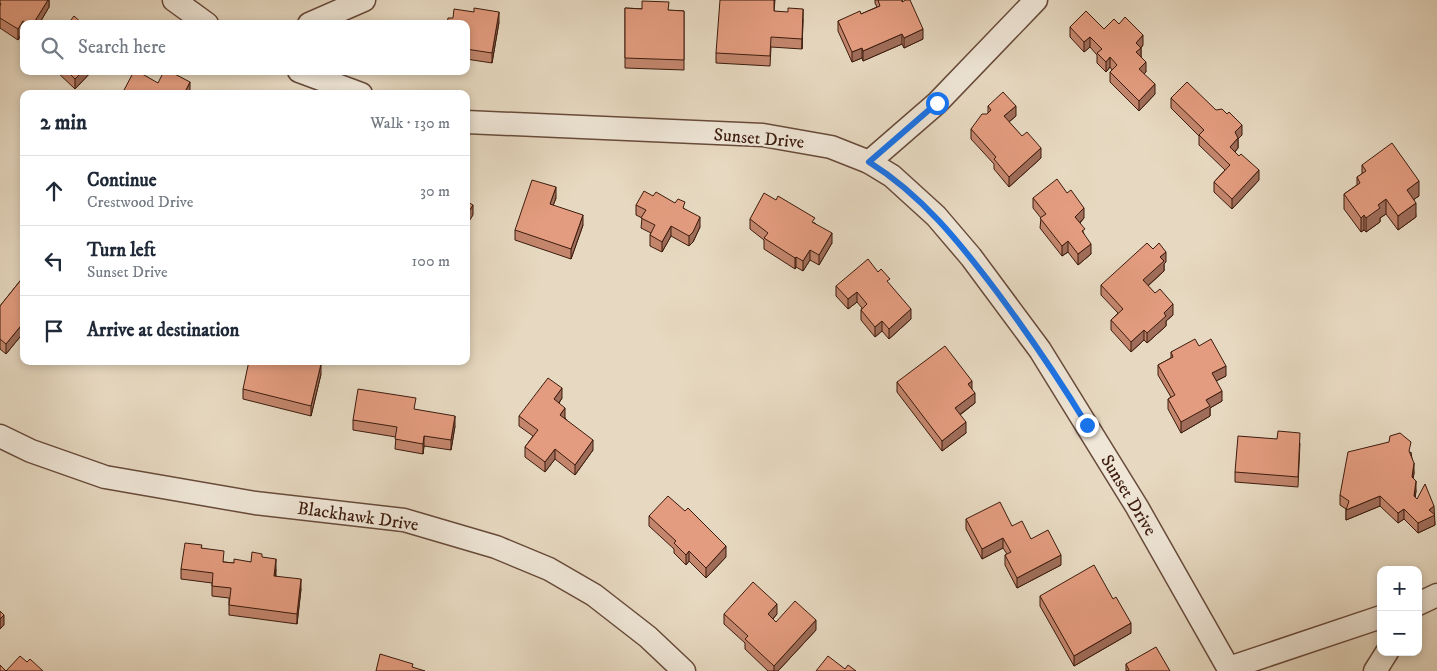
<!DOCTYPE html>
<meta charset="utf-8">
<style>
body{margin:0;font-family:"IM FELL DW Pica",serif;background:#f2f2f3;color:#1f2937}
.controls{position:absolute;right:15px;bottom:15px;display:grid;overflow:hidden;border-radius:10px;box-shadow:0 2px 8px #0003}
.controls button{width:45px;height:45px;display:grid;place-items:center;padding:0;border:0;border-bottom:1px solid #e0e1e3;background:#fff;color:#1f2937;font:25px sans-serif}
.stop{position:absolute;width:15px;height:15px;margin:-11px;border:4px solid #1a73e8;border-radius:50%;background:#fff}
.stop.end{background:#1a73e8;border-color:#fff;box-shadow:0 1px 5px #0008}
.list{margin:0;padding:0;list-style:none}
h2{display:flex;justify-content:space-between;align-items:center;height:65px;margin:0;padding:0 20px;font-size:21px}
h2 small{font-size:16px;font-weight:400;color:#747a83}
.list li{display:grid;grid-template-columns:32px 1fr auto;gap:15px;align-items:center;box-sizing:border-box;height:70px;padding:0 20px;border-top:1px solid #e0e1e3}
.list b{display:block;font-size:19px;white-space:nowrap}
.list p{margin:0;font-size:16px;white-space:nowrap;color:#747a83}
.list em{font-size:16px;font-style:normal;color:#747a83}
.icon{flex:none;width:28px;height:28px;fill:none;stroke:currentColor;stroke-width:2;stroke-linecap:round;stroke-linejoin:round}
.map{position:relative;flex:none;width:1437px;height:671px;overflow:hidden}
.search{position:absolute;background:#fff;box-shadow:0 2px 8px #0003;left:20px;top:20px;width:450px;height:55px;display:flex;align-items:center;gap:12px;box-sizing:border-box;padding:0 18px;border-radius:10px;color:#747a83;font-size:19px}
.panel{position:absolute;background:#fff;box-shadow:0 2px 8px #0003;left:20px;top:90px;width:450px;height:275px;border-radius:10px}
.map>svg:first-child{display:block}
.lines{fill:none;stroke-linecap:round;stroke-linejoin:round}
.minor-casing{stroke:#674a3a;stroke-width:25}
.minor{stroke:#efe6d7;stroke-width:22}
.wall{fill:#c3866d;stroke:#3c1b0d}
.shaded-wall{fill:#9f6d59;stroke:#3c1b0d}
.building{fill:#e39c7f;stroke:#3c1b0d}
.route{stroke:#1a73e8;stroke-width:6}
.labels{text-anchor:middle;stroke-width:4.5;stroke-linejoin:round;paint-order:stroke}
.street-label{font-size:18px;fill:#3c1b0d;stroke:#efe6d7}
</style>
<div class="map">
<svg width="1437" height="671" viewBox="0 0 1437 671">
<rect width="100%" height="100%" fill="#e7d9c1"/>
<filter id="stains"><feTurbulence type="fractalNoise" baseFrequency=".004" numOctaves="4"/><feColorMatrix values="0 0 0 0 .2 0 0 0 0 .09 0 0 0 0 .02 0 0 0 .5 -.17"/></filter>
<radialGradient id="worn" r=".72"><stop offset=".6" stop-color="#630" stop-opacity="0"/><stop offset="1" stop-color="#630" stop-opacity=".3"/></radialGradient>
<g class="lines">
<g class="minor-casing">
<g id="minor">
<polyline points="174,0 207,24"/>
<polyline points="309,24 364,0"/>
<polyline points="299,71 361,94"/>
<polyline points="466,122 763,135 831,147 869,162 892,176 936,216 971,257 1040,350 1137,507 1230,671"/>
<polyline points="869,162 937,103 1036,0"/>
<polyline points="0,436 31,451 105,477 255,503 404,520 496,547 549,569 594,595 648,637 684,671"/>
<polyline points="1418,604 1437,595"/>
<polyline points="1229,668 1381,617"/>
<polyline points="1375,671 1387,652"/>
</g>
</g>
<use href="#minor" class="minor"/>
</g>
<g class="wall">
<polygon points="0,0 49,0 49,7 39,24 24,24 24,32 23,31 18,40 0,28"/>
<polygon points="775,0 774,11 803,19 802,49 771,47 770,66 716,63 716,53"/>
<polygon points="875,0 902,0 923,39 904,48 902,44 863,61 862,58 852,62 838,31 838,21 861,14 877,7 875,3"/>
<polygon points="625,8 684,11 684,70 625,68"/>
<polygon points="499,22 492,63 466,59 466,24"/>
<polygon points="1119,24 1143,45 1141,48 1141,56 1146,72 1144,74 1155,94 1139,111 1110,82 1110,72 1112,70 1110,67 1106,72 1097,63 1097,55 1090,47 1084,52 1070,37 1070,27 1104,29"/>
<polygon points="56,71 92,71 75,89"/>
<polygon points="1171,98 1242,135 1238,138 1238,148 1235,152 1259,180 1232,209 1214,192 1214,182 1225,170 1199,145 1199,136 1171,108"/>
<polygon points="988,106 1016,116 1009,122 1041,158 1009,187 994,169 994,164 971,139 971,129 988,114"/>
<polygon points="1362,165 1419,196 1414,199 1416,217 1398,230 1386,214 1380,218 1380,222 1366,232 1364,230 1361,232 1344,209 1344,194 1357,185 1357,177 1362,174"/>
<polygon points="1067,193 1084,218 1080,223 1091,254 1078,265 1068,252 1062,256 1040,228 1041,218 1033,208 1033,198"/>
<polygon points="653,196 685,209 700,227 693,242 689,246 671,236 662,252 650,246 650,235 651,233 641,228 642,218 636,215 636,205"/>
<polygon points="556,198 553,205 583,225 571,259 515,240 515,230"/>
<polygon points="750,219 815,223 832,243 819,265 810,260 803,271 796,267 795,269 764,249 764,240 750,229"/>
<polygon points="1166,262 1164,264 1164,271 1148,286 1173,315 1166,321 1166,326 1147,343 1144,340 1131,352 1111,330 1111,320 1118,313 1101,295 1101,285"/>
<polygon points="24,276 24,332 6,354 0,349 0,306"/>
<polygon points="890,285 911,319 889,339 882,331 875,337 861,320 861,310 862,308 857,302 848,309 836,296 836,286"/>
<polygon points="1199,346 1226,376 1216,381 1222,401 1210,408 1210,416 1181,433 1168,409 1168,399 1171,397 1158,375 1158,365 1171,358 1171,352"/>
<polygon points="321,374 311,416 243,399 243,389"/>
<polygon points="897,382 972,390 975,403 960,415 966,433 942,451 897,392"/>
<polygon points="562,398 559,403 565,418 593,450 575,475 555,459 545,472 525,457 525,447 533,436 519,426 519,416"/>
<polygon points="416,410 455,426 451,450 424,446 423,454 395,449 396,437 353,430 353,420"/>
<polygon points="1277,439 1300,443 1298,487 1235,482 1235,472"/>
<polygon points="1411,452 1414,473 1413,478 1416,491 1415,497 1434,514 1435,525 1418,533 1404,519 1398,523 1380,506 1346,520 1346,509 1340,505 1340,495"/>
<polygon points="649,516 726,557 706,578 689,561 686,565 674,553 674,549 649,526"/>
<polygon points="966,519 1012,526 1031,539 1061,565 1017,588 1005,565 1005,555 1007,554 1003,548 982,559 966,529"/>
<polygon points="202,548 224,562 234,563 251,562 262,558 276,569 276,576 301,589 297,624 229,615 229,598 212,596 212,583 181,579 181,569"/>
<polygon points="1040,596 1131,633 1074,666 1040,606"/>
<polygon points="724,614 777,614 773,619 776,622 816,630 778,671 768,671 745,649 745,643 724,624"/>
<polygon points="1126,664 1170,671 1126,671"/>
</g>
<g class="shaded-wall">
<polygon points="48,0 49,0 49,7 39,24 33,24"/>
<polygon points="803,9 803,19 802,49 802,39"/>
<polygon points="499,12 499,22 492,63 492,53"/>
<polygon points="23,21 23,31 18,40 18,29"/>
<polygon points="923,29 923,39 904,48 904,38"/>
<polygon points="902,34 902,44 863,61 863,51"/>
<polygon points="1143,35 1143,45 1139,50 1141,48 1141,58 1136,62 1136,43"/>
<polygon points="1090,37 1090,47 1084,52 1084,42"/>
<polygon points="862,48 862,58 852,62 852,52"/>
<polygon points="1110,57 1110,67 1106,72 1106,62"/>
<polygon points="1146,62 1146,72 1139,79 1139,69"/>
<polygon points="83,71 92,71 75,89 75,79"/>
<polygon points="190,82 190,94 184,94"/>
<polygon points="1155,84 1155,94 1139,111 1139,101"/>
<polygon points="1016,106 1016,116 1004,126 1004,116"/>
<polygon points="1242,125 1242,135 1235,142 1235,132"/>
<polygon points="1238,138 1238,148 1230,157 1230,147"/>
<polygon points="1041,148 1041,158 1009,187 1009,177"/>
<polygon points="1259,170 1259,180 1232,209 1232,199"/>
<polygon points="1419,181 1419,196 1407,204 1407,190"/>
<polygon points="556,187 556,198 550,214 550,204"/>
<polygon points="1386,199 1386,214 1380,218 1380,222 1366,232 1366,218 1378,205"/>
<polygon points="1416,203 1416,217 1398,230 1398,216"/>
<polygon points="473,205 473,215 466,226 466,216"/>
<polygon points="1084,208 1084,218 1075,227 1075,217"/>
<polygon points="583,215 583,225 571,259 571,249"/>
<polygon points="1364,215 1364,230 1361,232 1361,218"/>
<polygon points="700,217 700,227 693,242 689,246 689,236"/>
<polygon points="671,226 671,236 662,252 662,242"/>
<polygon points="832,233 832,243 819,265 819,255"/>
<polygon points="1068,241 1068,252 1062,256 1062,246"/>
<polygon points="1091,244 1091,254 1078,265 1078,254"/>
<polygon points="810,250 810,260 803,271 803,261"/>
<polygon points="1166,252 1166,262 1164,264 1164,271 1143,290 1143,280 1160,257"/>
<polygon points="796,257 796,267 795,269 795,258"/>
<polygon points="857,292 857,302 848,309 848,299"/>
<polygon points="1173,304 1173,315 1166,321 1166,326 1147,343 1147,333 1164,313"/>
<polygon points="911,309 911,319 889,339 889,329"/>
<polygon points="882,321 882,331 875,337 875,327"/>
<polygon points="24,322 24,332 6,354 6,344"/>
<polygon points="1144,330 1144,340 1131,352 1131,342"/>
<polygon points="321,364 321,374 311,416 311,406"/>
<polygon points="1226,366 1226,376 1212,383 1212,373"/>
<polygon points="972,381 972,391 968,384"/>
<polygon points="562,388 562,398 554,410 554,399"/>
<polygon points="1222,391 1222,401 1210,408 1210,416 1181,433 1181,422 1206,400"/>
<polygon points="975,393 975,403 955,418 955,408"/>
<polygon points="565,408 565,418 560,425 560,415"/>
<polygon points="455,416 455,426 451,450 451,440"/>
<polygon points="966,422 966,433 942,451 942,441"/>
<polygon points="424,436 424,446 423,454 423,444"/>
<polygon points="593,440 593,450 575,475 575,465"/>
<polygon points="555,449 555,459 545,472 545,462"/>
<polygon points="1414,463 1414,473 1412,487 1412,477"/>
<polygon points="1416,481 1416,491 1414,506 1414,496"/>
<polygon points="1380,496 1380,506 1346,520 1346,510"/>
<polygon points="1434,506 1435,525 1418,533 1418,523 1429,510"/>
<polygon points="1404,509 1404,519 1398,523 1398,513"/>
<polygon points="1003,538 1003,548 982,559 982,549"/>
<polygon points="726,546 726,557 706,578 706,568"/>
<polygon points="689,551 689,561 686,565 686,555"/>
<polygon points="1061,555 1061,565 1017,588 1017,578"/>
<polygon points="276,559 276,569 274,586 274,576"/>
<polygon points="301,579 301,589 297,624 297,614"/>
<polygon points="777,604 777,614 768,624 768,614"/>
<polygon points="4,615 4,625 0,629 0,619"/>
<polygon points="816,620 816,630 778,671 774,671 774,666"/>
<polygon points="1131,623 1131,633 1074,666 1074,656"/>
</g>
<g class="building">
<polygon points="0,0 48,0 33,24 27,24 23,21 18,29 0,18 0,6 1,4 0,3"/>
<polygon points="720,0 774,0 774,11 788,12 788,8 803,9 802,39 771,37 770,56 716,53"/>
<polygon points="878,0 902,0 902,2 906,0 910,0 923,29 904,38 902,34 863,51 862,48 852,52 838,21 860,11 861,14 880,6"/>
<polygon points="642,1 669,2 668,10 684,11 684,60 625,58 625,8 642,9"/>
<polygon points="474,8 499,12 492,53 466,49 466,24 447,24 448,18 453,18 454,9 474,12"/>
<polygon points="1086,11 1104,29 1114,19 1119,24 1125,17 1143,35 1136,43 1141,48 1136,52 1146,62 1139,69 1155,84 1139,101 1110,72 1117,65 1110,57 1106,62 1097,53 1102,49 1090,37 1084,42 1070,27"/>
<polygon points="74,16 83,24 68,24"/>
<polygon points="67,71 83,71 75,79"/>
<polygon points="134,71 137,71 158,83 164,71 169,71 190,82 184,94 122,94"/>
<polygon points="1187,82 1216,110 1222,109 1227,114 1229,112 1242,125 1235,132 1238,138 1230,147 1239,156 1241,154 1259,170 1232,199 1214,182 1230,165 1199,135 1204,130 1171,98"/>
<polygon points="1003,92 1016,106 1004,116 1022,136 1027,132 1041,148 1009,177 994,159 996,157 971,129 982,114 987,114 991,110 988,106"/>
<polygon points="1392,143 1419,181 1407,190 1416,203 1398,216 1386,199 1378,205 1380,208 1366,218 1364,215 1361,218 1344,194 1360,183 1357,177 1366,171 1362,165"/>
<polygon points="1057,179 1067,193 1071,190 1084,208 1075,217 1085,229 1082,231 1091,244 1078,254 1068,241 1062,246 1040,218 1046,214 1033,198"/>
<polygon points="532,180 556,187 550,204 583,215 571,249 515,230"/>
<polygon points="644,191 653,196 656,192 675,203 678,199 685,202 683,208 700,217 693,232 689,236 671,226 662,242 650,235 655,225 641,218 646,210 636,205"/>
<polygon points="764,193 776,200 778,196 815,218 812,222 832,233 819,255 810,250 803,261 796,257 795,258 764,238 768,233 750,219"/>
<polygon points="466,201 473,205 466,216"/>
<polygon points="1147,243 1153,249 1159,243 1166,252 1160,257 1164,261 1143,280 1155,293 1160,289 1173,304 1164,313 1166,316 1147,333 1144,330 1131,342 1111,320 1123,309 1101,285"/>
<polygon points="868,259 878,272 881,269 890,279 887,281 911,309 889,329 882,321 875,327 861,310 867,304 857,292 848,299 836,286"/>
<polygon points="24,276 24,322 6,344 0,339 0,306"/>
<polygon points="1195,339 1199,346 1211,339 1226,366 1212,373 1222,391 1206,400 1210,406 1181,422 1168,399 1175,395 1158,365 1173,357 1171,352"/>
<polygon points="945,346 972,381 968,384 975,393 955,408 966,422 942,441 897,382"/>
<polygon points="249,361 310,361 321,364 311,406 243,389"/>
<polygon points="548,378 562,388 554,399 565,408 560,415 593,440 575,465 555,449 545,462 525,447 538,430 519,416"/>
<polygon points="358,389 416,398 414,409 455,416 451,440 424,436 423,444 395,439 397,427 353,420"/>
<polygon points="1278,431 1300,433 1298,477 1235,472 1238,436 1277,439"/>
<polygon points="1400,433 1411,442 1409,451 1414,463 1412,477 1416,481 1414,496 1417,499 1425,484 1434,506 1429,510 1435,515 1418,523 1404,509 1398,513 1380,496 1346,510 1349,501 1340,495 1348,452 1389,442 1390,436"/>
<polygon points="668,496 685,511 688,508 726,546 706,568 689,551 686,555 674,543 676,541 649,516"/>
<polygon points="1000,502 1012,526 1022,521 1031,539 1048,530 1061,555 1017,578 1005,555 1011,552 1003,538 982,549 966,519"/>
<polygon points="185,543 202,545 201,548 224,551 223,562 234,563 234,559 251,562 252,552 262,554 262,557 276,559 274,576 301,579 297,614 229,605 231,588 212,586 213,573 181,569"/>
<polygon points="1094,565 1113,599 1116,597 1131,623 1074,656 1040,596"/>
<polygon points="753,582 777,604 768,614 776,622 795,601 816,620 774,666 745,639 748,636 724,614"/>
<polygon points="0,611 4,615 0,619"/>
<polygon points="1156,647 1170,671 1127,671 1129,670 1126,664"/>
<polygon points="380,654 413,664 412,667 425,671 376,671"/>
<polygon points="20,656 27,662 30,659 43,671 0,671 0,665 6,671"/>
<polygon points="828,656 845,669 848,665 856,671 816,671"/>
</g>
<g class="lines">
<path class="route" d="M937,103L869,162C922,195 960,243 997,292C1029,335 1059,379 1087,425"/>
</g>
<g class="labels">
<g class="street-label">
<text transform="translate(759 138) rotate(5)" y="6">Sunset Drive</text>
<text transform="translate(1129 495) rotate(59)" y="6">Sunset Drive</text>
<text transform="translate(358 516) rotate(8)" y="6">Blackhawk Drive</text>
</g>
</g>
<rect width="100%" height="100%" filter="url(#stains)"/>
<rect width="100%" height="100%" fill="url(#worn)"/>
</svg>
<div class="controls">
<button>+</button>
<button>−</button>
</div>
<div class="stop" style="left:937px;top:103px"></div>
<div class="stop end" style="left:1087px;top:425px"></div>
<div class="search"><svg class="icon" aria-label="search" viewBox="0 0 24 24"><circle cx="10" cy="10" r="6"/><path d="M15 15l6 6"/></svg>Search here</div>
<section class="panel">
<h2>2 min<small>Walk · 130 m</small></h2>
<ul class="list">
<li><svg class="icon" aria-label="ahead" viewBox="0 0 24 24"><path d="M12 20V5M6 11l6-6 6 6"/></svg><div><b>Continue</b><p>Crestwood Drive</p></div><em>30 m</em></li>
<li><svg class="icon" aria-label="left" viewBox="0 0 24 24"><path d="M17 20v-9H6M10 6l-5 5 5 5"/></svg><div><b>Turn left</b><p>Sunset Drive</p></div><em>100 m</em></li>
<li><svg class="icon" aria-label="arrive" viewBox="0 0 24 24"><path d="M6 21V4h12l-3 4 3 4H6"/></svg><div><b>Arrive at destination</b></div></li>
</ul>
</section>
</div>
